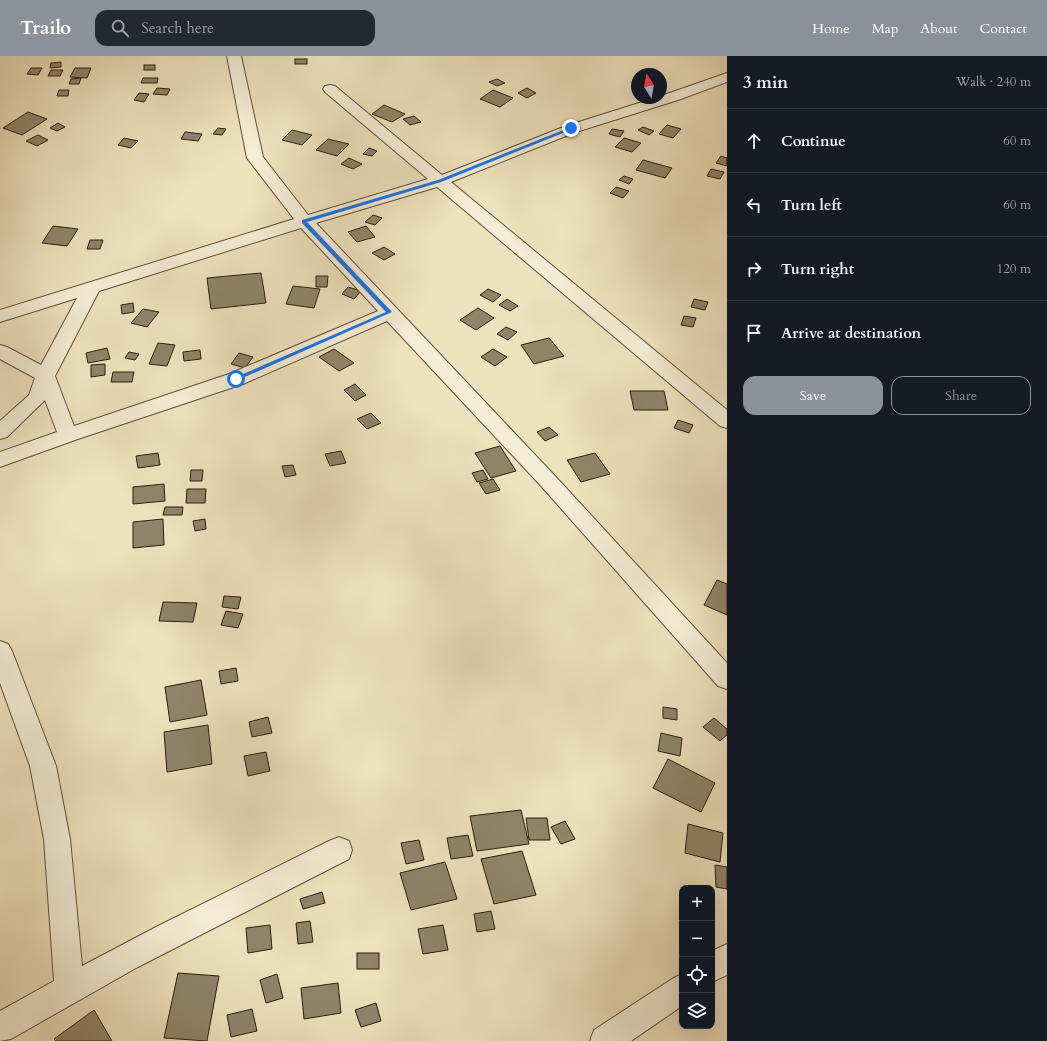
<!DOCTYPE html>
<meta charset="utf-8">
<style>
body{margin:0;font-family:Cardo,serif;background:#242831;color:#f1f3f6}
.controls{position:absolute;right:12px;bottom:12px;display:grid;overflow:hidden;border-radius:8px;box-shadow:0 4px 16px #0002}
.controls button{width:36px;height:36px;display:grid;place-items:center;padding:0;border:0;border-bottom:1px solid #363941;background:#171b24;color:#f1f3f6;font:20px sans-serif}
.compass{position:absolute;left:631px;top:12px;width:36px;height:36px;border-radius:50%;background:#171b24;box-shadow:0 4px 16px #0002;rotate:349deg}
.stop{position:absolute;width:12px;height:12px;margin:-9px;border:3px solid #1a73e8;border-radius:50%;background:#fff}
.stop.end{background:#1a73e8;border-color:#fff;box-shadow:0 1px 4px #0008}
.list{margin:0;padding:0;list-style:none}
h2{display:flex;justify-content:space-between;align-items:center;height:52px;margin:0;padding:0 16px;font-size:17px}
h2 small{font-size:13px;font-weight:400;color:#9ea1a6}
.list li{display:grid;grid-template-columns:26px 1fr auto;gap:12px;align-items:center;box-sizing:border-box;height:64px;padding:0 16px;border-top:1px solid #363941}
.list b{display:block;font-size:15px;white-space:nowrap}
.list em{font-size:13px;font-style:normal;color:#9ea1a6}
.actions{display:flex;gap:8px;padding:12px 16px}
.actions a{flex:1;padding:9px 0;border:1px solid #8c9099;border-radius:12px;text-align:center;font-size:14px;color:#8c9099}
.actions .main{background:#8c9099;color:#fff}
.icon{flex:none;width:22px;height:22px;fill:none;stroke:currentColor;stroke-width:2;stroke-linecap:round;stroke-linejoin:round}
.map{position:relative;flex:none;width:727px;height:985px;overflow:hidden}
header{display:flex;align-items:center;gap:24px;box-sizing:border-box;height:56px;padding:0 20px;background:#8c9099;color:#fff}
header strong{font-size:19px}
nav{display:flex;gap:22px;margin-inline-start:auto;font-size:14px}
.search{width:280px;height:36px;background:#242831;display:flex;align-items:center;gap:10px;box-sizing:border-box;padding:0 14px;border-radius:12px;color:#9ea1a6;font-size:15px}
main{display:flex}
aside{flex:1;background:#171b24}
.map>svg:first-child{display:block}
.building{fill:#908469;stroke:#2b1f0e}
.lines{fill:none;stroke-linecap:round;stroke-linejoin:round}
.street-casing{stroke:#5c503a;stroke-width:2}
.street{fill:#f4ecd4;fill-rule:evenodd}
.route{fill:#1a73e8}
</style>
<header>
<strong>Trailo</strong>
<div class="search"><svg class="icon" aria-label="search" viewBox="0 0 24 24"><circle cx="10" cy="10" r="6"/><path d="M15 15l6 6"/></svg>Search here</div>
<nav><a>Home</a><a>Map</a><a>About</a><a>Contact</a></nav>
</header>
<main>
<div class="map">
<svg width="727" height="985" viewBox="0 0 727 985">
<rect width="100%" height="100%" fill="#eee1bd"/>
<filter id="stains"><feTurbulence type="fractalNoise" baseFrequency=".005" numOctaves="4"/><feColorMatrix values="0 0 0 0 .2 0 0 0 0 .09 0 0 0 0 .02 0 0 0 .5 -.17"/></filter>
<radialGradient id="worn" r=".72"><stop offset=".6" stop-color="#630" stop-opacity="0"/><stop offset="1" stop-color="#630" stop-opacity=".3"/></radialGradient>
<g class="building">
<rect x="295" y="3" width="12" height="5"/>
<polygon points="61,6 61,11 50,12 51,7"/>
<rect x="144" y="9" width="11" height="5"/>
<polygon points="31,12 42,12 38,19 27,18"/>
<polygon points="75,12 91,12 87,22 70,21"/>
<polygon points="51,14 63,14 60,20 48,20"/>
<polygon points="81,22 79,28 69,28 71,23"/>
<polygon points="143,22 158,22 157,27 141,27"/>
<polygon points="497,23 505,27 497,30 489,26"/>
<polygon points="157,32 170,33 167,39 153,38"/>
<polygon points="527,32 536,37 527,42 518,37"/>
<polygon points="59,34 69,34 68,40 57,40"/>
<polygon points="493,34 513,42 500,51 480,43"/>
<polygon points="139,37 149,38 144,46 134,44"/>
<polygon points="384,49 405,58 392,66 372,58"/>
<polygon points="28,56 47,63 22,79 3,72"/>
<polygon points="414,60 421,66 410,69 403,63"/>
<polygon points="58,67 65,71 57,75 50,72"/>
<polygon points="667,69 681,73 673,82 659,78"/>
<polygon points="643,71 654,75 649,79 638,74"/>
<polygon points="218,72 226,73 222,79 213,78"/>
<polygon points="612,73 624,75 620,81 609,78"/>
<polygon points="292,74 312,79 302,89 282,84"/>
<polygon points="185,76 202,78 198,85 181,83"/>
<polygon points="38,79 48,84 37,90 26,85"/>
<polygon points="124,82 138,85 131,92 118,89"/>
<polygon points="624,82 641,87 632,96 615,91"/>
<polygon points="328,83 349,88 337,100 316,94"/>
<polygon points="369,92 377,95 372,100 363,98"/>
<polygon points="721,100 727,102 727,110 716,107"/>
<polygon points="349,102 362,108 353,113 341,108"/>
<polygon points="643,104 672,112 665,122 636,114"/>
<polygon points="711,113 724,116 720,123 707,120"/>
<polygon points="624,120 633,123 629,128 619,124"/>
<polygon points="616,131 629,135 623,142 610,137"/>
<polygon points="373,159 382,162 375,169 365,166"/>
<polygon points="53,170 78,173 67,190 42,187"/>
<polygon points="366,170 375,181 357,186 348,176"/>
<polygon points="90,184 103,184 100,193 87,193"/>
<polygon points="384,191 395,198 384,204 372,197"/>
<polygon points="261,217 266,247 211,253 207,222"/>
<polygon points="316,220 328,220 327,231 316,231"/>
<polygon points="293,230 320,233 314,252 286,248"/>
<polygon points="348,231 361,235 354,243 342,238"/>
<polygon points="488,233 501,239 493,246 480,239"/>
<polygon points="507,243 518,250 510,255 499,249"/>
<polygon points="694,243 708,246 705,254 691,251"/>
<polygon points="133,247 134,256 122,258 121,249"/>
<polygon points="478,252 494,262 476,274 460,264"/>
<polygon points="143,253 159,256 147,271 131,267"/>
<polygon points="684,260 696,262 693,271 681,269"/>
<polygon points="506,271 517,276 508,284 497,278"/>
<polygon points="549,282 564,300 534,308 521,289"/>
<polygon points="158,287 175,289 167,310 149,308"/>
<polygon points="107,292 110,303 88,307 86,297"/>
<polygon points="334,293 354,307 339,315 319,301"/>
<polygon points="493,293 507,301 495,310 481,301"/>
<polygon points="200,294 201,303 184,305 183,296"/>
<polygon points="129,296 139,298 135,304 125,302"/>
<polygon points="239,297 253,301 245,312 231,308"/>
<polygon points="105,308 105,319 91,321 91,309"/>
<polygon points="113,316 134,316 132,326 111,326"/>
<polygon points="355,328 366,339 355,345 344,334"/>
<polygon points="630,335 664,335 668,354 634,354"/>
<polygon points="371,357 381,367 367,373 357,363"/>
<polygon points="678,364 693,369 689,377 674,372"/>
<polygon points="549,371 558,379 545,385 537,376"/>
<polygon points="500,390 516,415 491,422 475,397"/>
<polygon points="341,395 346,407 330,410 325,398"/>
<polygon points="158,397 160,409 138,412 136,400"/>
<polygon points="595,397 610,418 581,426 567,404"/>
<polygon points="293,409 296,419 285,421 282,410"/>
<polygon points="191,414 203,414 202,425 190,425"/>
<polygon points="483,414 488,423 477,426 472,417"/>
<polygon points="493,423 500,434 486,438 479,427"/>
<polygon points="164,428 165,445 133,448 133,431"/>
<polygon points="187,433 206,433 205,447 186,447"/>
<polygon points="165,451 183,451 182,459 163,459"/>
<polygon points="163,463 164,489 133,492 133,466"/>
<polygon points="205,463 206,473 195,475 193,465"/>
<polygon points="717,524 727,528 727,559 704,549"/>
<polygon points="224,540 241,541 238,553 222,551"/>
<polygon points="163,546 197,547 193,566 159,565"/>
<polygon points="226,555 243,558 238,572 221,569"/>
<polygon points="236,612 238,625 221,628 219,615"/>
<polygon points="201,624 207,659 170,666 165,631"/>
<polygon points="663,651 677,653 677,664 663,662"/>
<polygon points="268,661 272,677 252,681 249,666"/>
<polygon points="714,662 727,673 727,679 720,685 703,671"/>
<polygon points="208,669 212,708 167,716 164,676"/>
<polygon points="661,677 682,682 680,700 658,695"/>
<polygon points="266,696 270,715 248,720 244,700"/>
<polygon points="668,703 715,727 701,756 653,732"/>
<polygon points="521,754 529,788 477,795 470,760"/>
<polygon points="526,762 547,762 550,784 529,784"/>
<polygon points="565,765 575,783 561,788 551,771"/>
<polygon points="688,768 723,777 720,806 685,797"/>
<polygon points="468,779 473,800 451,803 447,782"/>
<polygon points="419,784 424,804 406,808 401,787"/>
<polygon points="522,795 536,839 494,848 481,803"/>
<polygon points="445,806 457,843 411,854 400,817"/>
<polygon points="715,809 727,811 727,833 716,831"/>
<polygon points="322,836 325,847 303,853 300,843"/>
<polygon points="491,855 495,873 477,876 474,858"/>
<polygon points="310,865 313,886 298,888 296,867"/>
<polygon points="270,869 272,893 248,897 246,872"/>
<polygon points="443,869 448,894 423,898 418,873"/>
<rect x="357" y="897" width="22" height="16"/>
<polygon points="178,917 219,920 207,985 164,982"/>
<polygon points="277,918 283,942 266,947 260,924"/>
<polygon points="338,927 341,957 304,963 301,932"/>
<polygon points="376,947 381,965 361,971 355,954"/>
<polygon points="252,953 257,975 231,981 227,959"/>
<polygon points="94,954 112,985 56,985 54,983"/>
</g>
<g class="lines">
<g class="street-casing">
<g id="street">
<path d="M227,0H241L263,101L308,159L428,123L325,36L323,33L325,30L330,29L335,30L442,119L566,70L655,42H661V40L727,17V26L678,44L576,76L451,126L727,354V372L720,370L437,131L316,167L556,421L727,607V633L718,630L542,431L387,265L243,328L75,384L0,411V396L57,376L45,344L7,381L0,383V365L29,339L35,322L0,303V289L7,291L41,309L77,242L0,266V254L294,163L247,102ZM301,172L378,255L229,318L74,370L55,320L99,235Z"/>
<polygon points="0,585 8,588 12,595 56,710 70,783 82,910 158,870 329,785 339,781 349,785 352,794 349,803 136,912 11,983 0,985 0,955 54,925 44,783 30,710 0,627"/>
<polygon points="727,888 727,919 712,926 712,895"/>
<polygon points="682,918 682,950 631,985 590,985 594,974 672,923"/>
</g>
</g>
<use href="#street" class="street"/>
</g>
<polygon class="route" points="571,71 573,73 441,126 307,166 392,256 238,324 234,324 234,322 386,256 302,167 302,164 438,124"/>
<rect width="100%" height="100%" filter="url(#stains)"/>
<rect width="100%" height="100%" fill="url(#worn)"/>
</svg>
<div class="controls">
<button>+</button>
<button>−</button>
<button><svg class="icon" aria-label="locate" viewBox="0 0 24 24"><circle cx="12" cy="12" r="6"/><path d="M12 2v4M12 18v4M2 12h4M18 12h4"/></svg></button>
<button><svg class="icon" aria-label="layers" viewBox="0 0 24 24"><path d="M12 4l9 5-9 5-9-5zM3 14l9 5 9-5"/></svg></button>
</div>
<svg class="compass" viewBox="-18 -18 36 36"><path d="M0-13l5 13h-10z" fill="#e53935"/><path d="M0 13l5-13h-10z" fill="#9ea1a6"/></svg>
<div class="stop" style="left:236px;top:323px"></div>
<div class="stop end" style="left:571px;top:72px"></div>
</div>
<aside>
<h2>3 min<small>Walk · 240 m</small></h2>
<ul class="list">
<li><svg class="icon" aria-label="ahead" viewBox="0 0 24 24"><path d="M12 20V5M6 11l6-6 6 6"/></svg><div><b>Continue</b></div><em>60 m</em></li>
<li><svg class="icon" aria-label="left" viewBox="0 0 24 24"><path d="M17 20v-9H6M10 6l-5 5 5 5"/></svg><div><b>Turn left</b></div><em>60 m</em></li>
<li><svg class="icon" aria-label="right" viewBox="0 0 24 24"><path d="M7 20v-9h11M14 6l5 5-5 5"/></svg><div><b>Turn right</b></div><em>120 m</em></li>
<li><svg class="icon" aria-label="arrive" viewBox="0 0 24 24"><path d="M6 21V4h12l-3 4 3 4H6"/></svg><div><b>Arrive at destination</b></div></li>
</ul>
<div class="actions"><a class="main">Save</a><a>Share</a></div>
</aside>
</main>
